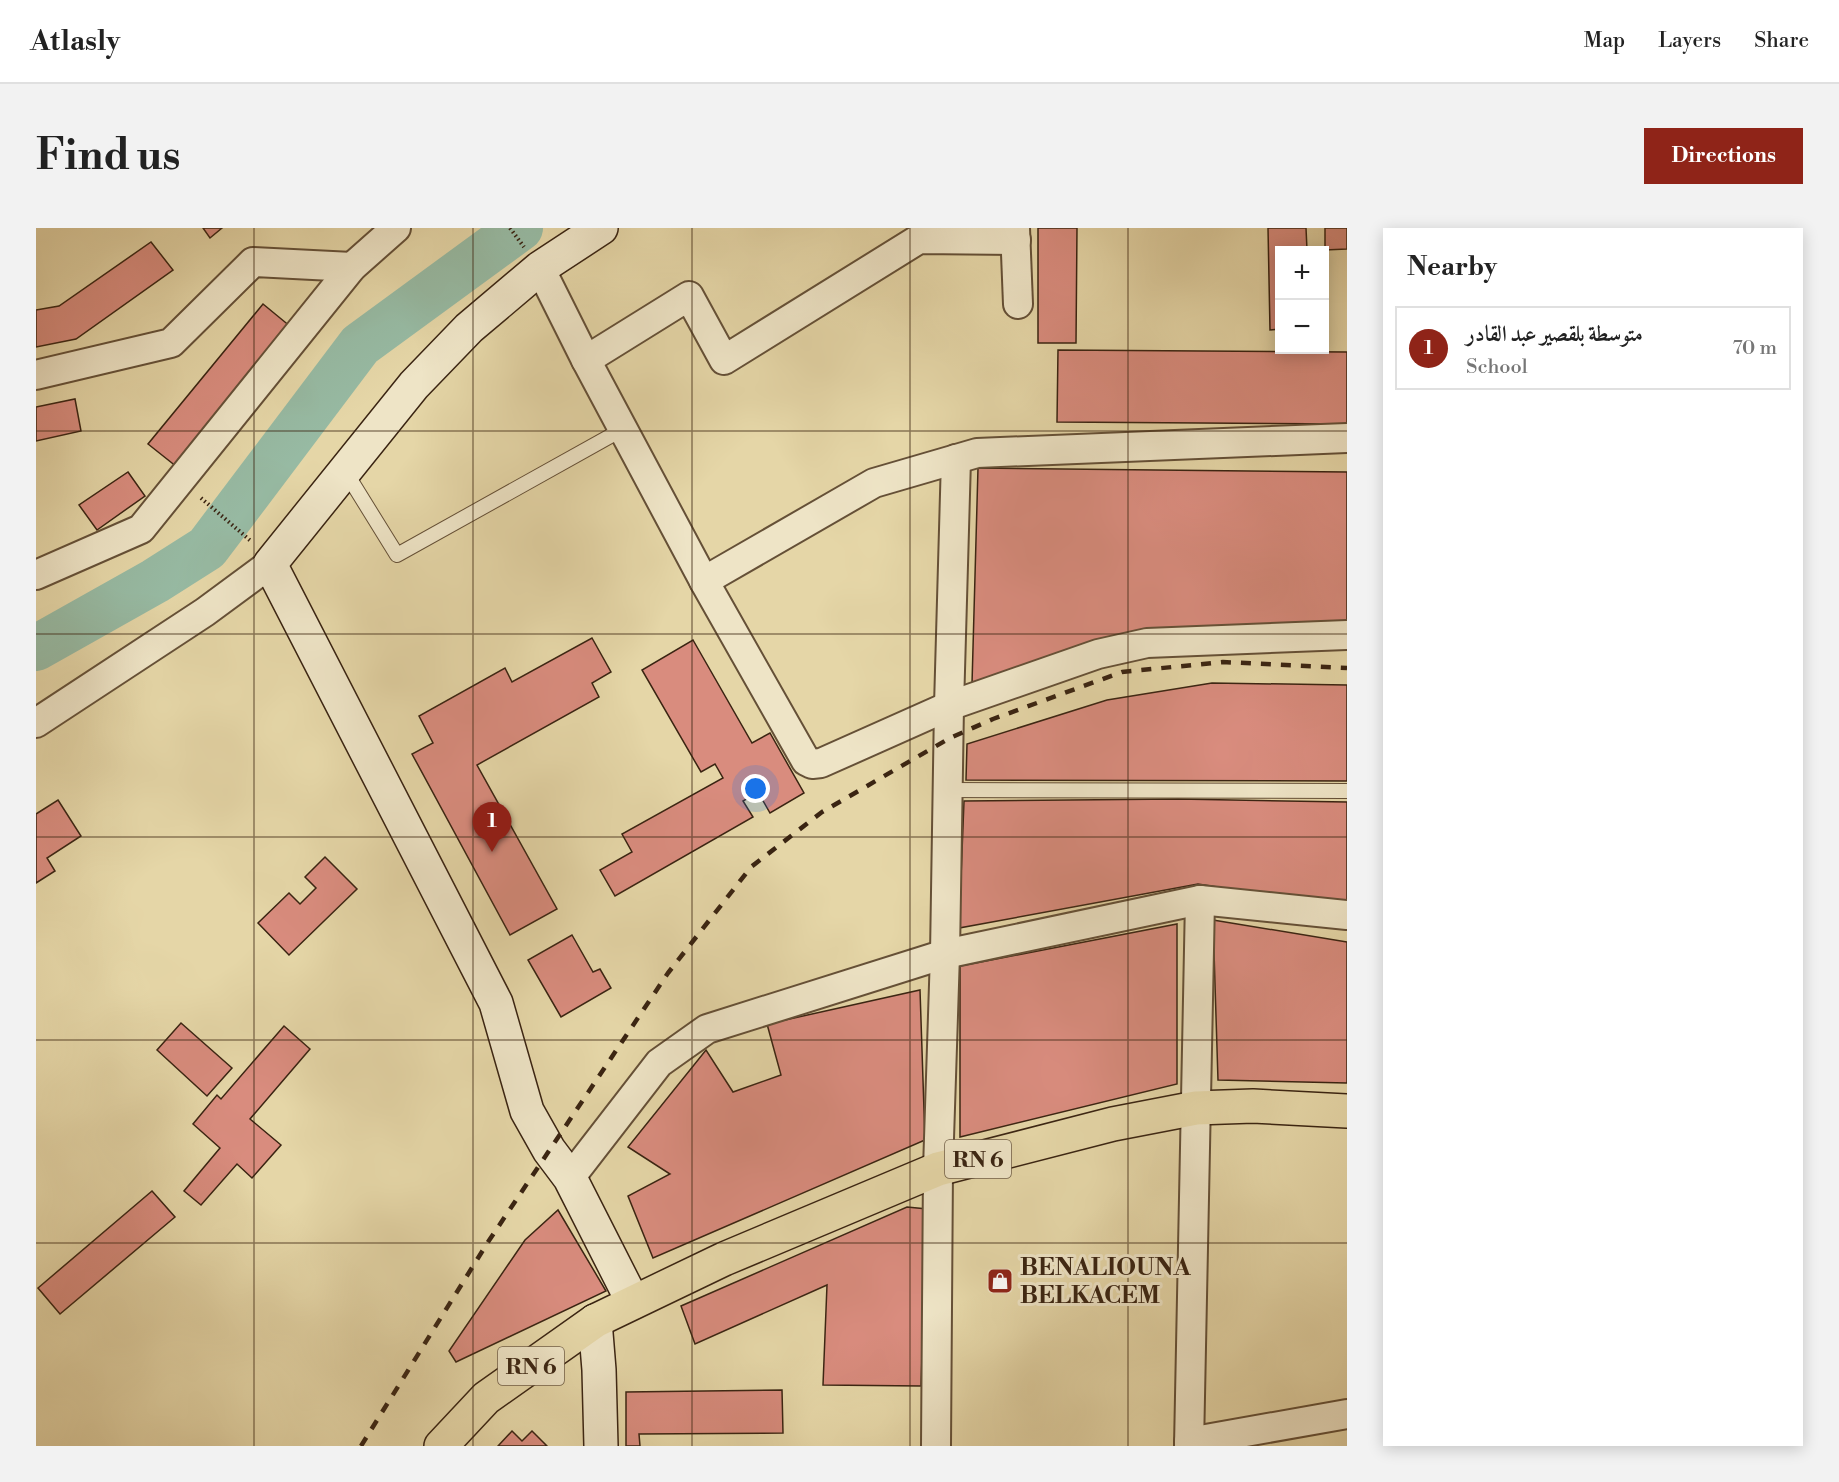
<!DOCTYPE html>
<meta charset="utf-8">
<style>
body{margin:0;font-family:"Libre Bodoni",Amiri,serif;background:#f2f2f2;color:#222}
.controls{position:absolute;right:18px;top:18px;display:grid;overflow:hidden;border-radius:0px;box-shadow:0 3px 15px #0003}
.controls button{width:54px;height:54px;display:grid;place-items:center;padding:0;border:0;border-bottom:2px solid #e0e0e0;background:#fff;color:#222;font:30px sans-serif}
.you{position:absolute;left:720px;top:561px;width:21px;height:21px;margin:-15px;border:4px solid #fff;border-radius:50%;background:#1a73e8;box-shadow:0 0 0 9px #1a73e833}
.badge{display:grid;place-items:center;width:39px;height:39px;border-radius:50%;background:#8f2418;color:#fff;font-size:20px;font-weight:700}
.pin{position:absolute;translate:-50% -50px;filter:drop-shadow(0 2px 3px #0008)}
.pin::after{content:'';position:absolute;top:32px;width:21px;height:18px;background:inherit;clip-path:polygon(0 0,100% 0,50% 100%)}
.list{margin:0;padding:0;list-style:none}
h2{display:flex;justify-content:space-between;align-items:center;height:78px;margin:0;padding:0 24px;font-size:26px}
h2 small{font-size:20px;font-weight:400;color:#767676}
.list li{display:grid;grid-template-columns:39px 1fr auto;gap:18px;align-items:center;box-sizing:border-box;height:84px;margin:0 12px 12px;padding:0 12px;border:2px solid #e0e0e0;border-radius:0px}
.list b{display:block;font-size:22px;white-space:nowrap}
.list p{margin:0;font-size:20px;white-space:nowrap;color:#767676}
.list em{font-size:20px;font-style:normal;color:#767676}
.map{position:relative;flex:none;width:1311px;height:1218px;overflow:hidden;border-radius:0px}
header{display:flex;align-items:center;gap:36px;box-sizing:border-box;height:84px;padding:0 30px;background:#fff;border-bottom:2px solid #e0e0e0}
header strong{font-size:28px}
nav{display:flex;gap:33px;margin-inline-start:auto;font-size:21px}
.intro{display:flex;align-items:center;justify-content:space-between;box-sizing:border-box;height:144px;padding:0 36px}
h1{margin:0;font-size:42px}
.button{padding:15px 27px;border-radius:0px;background:#8f2418;color:#fff;font-size:21px;font-weight:700}
main{display:flex;gap:36px;padding:0 36px}
aside{flex:1;background:#fff;border-radius:0px;box-shadow:0 3px 15px #0003}
.map>svg:first-child{display:block}
.lines{fill:none;stroke-linecap:round;stroke-linejoin:round}
.river{stroke:#97baa3;stroke-width:46}
.building{fill:#d98c7e;stroke:#3a2412;stroke-width:1.5}
.lane-casing{stroke:#655037;stroke-width:16}
.street-casing{stroke:#655037;stroke-width:32}
.secondary-casing{stroke:#3a2412;stroke-width:36}
.highway-casing{stroke:#3a2412;stroke-width:36}
.path{stroke:#3a2412;stroke-width:4;stroke-dasharray:1.5 3;stroke-linecap:butt}
.lane{stroke:#eee4c6;stroke-width:14}
.street{stroke:#eee4c6;stroke-width:28}
.secondary{stroke:#eee4c6;stroke-width:33}
.highway{stroke:#e5d6a7;stroke-width:33}
.rail{stroke:#3a2412;stroke-width:4.5;stroke-dasharray:10 10;stroke-linecap:butt}
.grid{fill:none;stroke:#3a2412;stroke-width:1.5;stroke-opacity:0.55}
.labels{text-anchor:middle;stroke-width:6;stroke-linejoin:round;paint-order:stroke}
.shield{fill:#eee4c6;stroke:#705e48;stroke-width:1.5}
.shield-label{font-size:22px;font-weight:bold;fill:#3a2412}
.poi-label{font-size:24px;font-weight:bold;fill:#3a2412;stroke:#eee4c6;text-anchor:start}
</style>
<header>
<strong>Atlasly</strong>
<nav><a>Map</a><a>Layers</a><a>Share</a></nav>
</header>
<div class="intro"><h1>Find us</h1><a class="button">Directions</a></div>
<main>
<div class="map">
<svg width="1311" height="1218" viewBox="0 0 1311 1218">
<rect width="100%" height="100%" fill="#e5d6a7"/>
<filter id="stains"><feTurbulence type="fractalNoise" baseFrequency=".00333" numOctaves="4"/><feColorMatrix values="0 0 0 0 .2 0 0 0 0 .09 0 0 0 0 .02 0 0 0 .5 -.17"/></filter>
<radialGradient id="worn" r=".72"><stop offset=".6" stop-color="#630" stop-opacity="0"/><stop offset="1" stop-color="#630" stop-opacity=".3"/></radialGradient>
<g class="lines">
<polyline class="river" points="0,420 119,353 171,320 324,117 484,0"/>
</g>
<g class="building">
<polygon points="167,0 186,0 174,10"/>
<polygon points="1002,0 1041,0 1040,115 1002,115"/>
<polygon points="1232,0 1270,0 1271,22 1244,22 1244,101 1234,102"/>
<polygon points="1289,0 1311,0 1311,21 1289,22"/>
<polygon points="115,14 137,42 40,111 0,119 0,82 23,78"/>
<polygon points="227,76 255,99 141,239 112,216"/>
<polygon points="1022,122 1311,124 1311,196 1021,194"/>
<polygon points="39,171 45,203 0,213 0,179"/>
<polygon points="942,240 1311,244 1311,393 936,456"/>
<polygon points="92,244 109,268 61,302 43,277"/>
<polygon points="556,410 575,444 556,455 563,469 441,537 521,681 474,707 376,526 397,515 383,488 469,440 476,454"/>
<polygon points="657,412 716,515 734,505 768,565 734,585 722,564 707,573 717,589 579,668 564,642 596,624 586,606 687,550 679,536 665,544 606,442"/>
<polygon points="1176,455 1311,457 1311,553 930,552 931,516 1071,472"/>
<polygon points="1142,571 1311,574 1311,679 1162,656 923,700 928,573"/>
<polygon points="22,572 45,608 11,630 19,643 0,655 0,586"/>
<polygon points="289,629 321,661 253,727 222,695 253,665 264,676 280,660 269,649"/>
<polygon points="1177,692 1311,714 1311,855 1182,852"/>
<polygon points="1141,696 1141,856 924,909 924,738"/>
<polygon points="536,707 557,744 564,741 575,760 525,789 492,732"/>
<polygon points="884,762 889,912 617,1030 592,968 634,946 592,919 670,822 697,864 745,847 731,796"/>
<polygon points="145,795 196,840 171,868 121,822"/>
<polygon points="248,798 274,821 214,891 245,917 216,950 201,936 165,977 148,963 184,920 157,896 181,867 185,871"/>
<polygon points="116,963 139,989 24,1086 2,1060"/>
<polygon points="871,979 891,981 885,1158 787,1157 791,1057 659,1116 645,1078"/>
<polygon points="522,982 570,1063 420,1134 413,1123 489,1012"/>
<polygon points="746,1162 747,1205 603,1206 604,1218 590,1218 590,1164"/>
<polygon points="476,1203 486,1213 496,1203 511,1218 462,1218"/>
</g>
<g class="lines">
<g class="lane-casing">
<g id="lane">
<polyline points="309,243 361,327 587,201"/>
<polyline points="910,562 1311,563"/>
</g>
</g>
<g class="street-casing">
<g id="street">
<polyline points="979,0 982,76"/>
<polyline points="504,40 550,132 668,353 770,533 776,536 785,535 913,478 1062,426 1111,415 1311,407"/>
<polyline points="550,132 653,68 688,132 883,11 980,12"/>
<polyline points="0,147 135,115 217,34 316,39"/>
<polyline points="0,347 105,301 316,39 360,0"/>
<polyline points="668,353 838,255 941,225 1311,210"/>
<polyline points="0,495 169,384 234,336"/>
<polyline points="534,950 623,835 671,801 909,726 1164,672 1311,687"/>
<polyline points="1153,1214 1311,1186"/>
<polyline points="900,1218 902,941 909,726 913,478 920,231"/>
<polyline points="1153,1218 1164,672"/>
</g>
</g>
<g class="secondary-casing">
<g id="secondary">
<polyline points="565,0 504,40 433,100 378,157 234,336 460,775 491,883 513,922 534,950 597,1074"/>
<polyline points="559,1093 563,1142 565,1218"/>
</g>
</g>
<g class="highway-casing">
<polyline id="highway" points="405,1218 450,1170 559,1093 688,1031 902,941 1077,896 1160,880 1217,878 1311,883"/>
</g>
<g class="path">
<polyline points="474,0 488,19"/>
<polyline points="165,270 216,314"/>
</g>
<use href="#lane" class="lane"/>
<use href="#street" class="street"/>
<use href="#secondary" class="secondary"/>
<use href="#highway" class="highway"/>
<polyline class="rail" points="325,1218 452,1014 632,745 715,639 786,584 914,510 957,491 1086,444 1187,434 1311,440"/>
</g>
<path class="grid" d="M218,0V1218M437,0V1218M656,0V1218M874,0V1218M1092,0V1218M0,203H1311M0,406H1311M0,609H1311M0,812H1311M0,1015H1311"/>
<defs>
<g id="shop-square" transform="scale(1.35)"><rect x="-9" y="-9" width="18" height="18" rx="4" fill="#8f2418" stroke="#eee4c6"/><path d="M-5-2.5h2.3a2.7 3.5 0 0 1 5.4 0H5L5.5 6h-11ZM-1.5-2.5h3a1.5 2.3 0 0 0-3 0Z" fill="#fff"/></g>
</defs>
<g fill-rule="evenodd">
<use href="#shop-square" x="964" y="1053"/>
</g>
<g class="labels">
<g class="shield">
<rect x="909" y="912" width="66" height="38" rx="4.5"/>
<rect x="462" y="1119" width="66" height="38" rx="4.5"/>
</g>
<g class="shield-label">
<text x="942" y="939">RN 6</text>
<text x="495" y="1146">RN 6</text>
</g>
<g class="poi-label">
<text x="984" y="1047">BENALIOUNA<tspan x="984" dy="28">BELKACEM</tspan></text>
</g>
</g>
<rect width="100%" height="100%" filter="url(#stains)"/>
<rect width="100%" height="100%" fill="url(#worn)"/>
</svg>
<div class="controls">
<button>+</button>
<button>−</button>
</div>
<div class="you"></div>
<div class="pin badge" style="left:456px;top:624px">1</div>
</div>
<aside>
<h2>Nearby<small></small></h2>
<ul class="list">
<li><span class="badge">1</span><div><b>متوسطة بلقصير عبد القادر</b><p>School</p></div><em>70 m</em></li>
</ul>
</aside>
</main>
